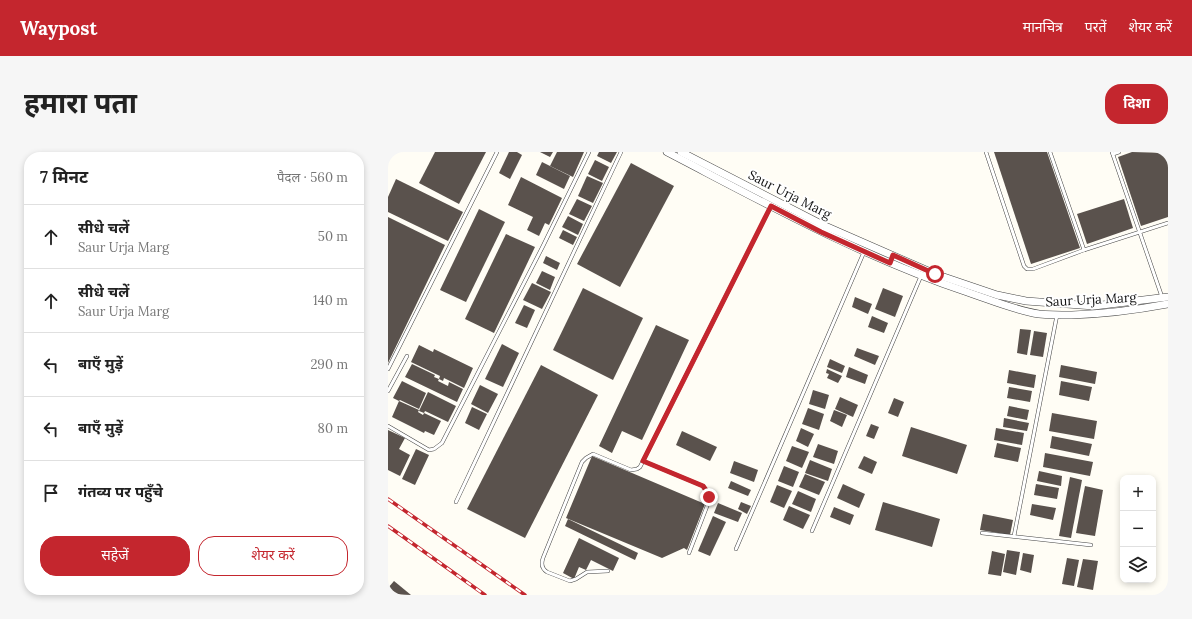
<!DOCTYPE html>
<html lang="hi">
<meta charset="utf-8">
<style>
body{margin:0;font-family:Lora,"Noto Sans Devanagari",serif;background:#f6f6f6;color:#222}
.controls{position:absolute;right:12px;bottom:12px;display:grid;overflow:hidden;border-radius:8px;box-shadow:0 2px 6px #0003}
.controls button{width:36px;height:36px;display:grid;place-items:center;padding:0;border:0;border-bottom:1px solid #e0e0e0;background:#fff;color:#222;font:20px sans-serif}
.stop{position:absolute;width:12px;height:12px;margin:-9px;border:3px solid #c4262e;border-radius:50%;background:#fff}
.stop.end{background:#c4262e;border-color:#fff;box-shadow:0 1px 4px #0008}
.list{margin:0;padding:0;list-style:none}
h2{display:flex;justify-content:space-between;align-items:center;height:52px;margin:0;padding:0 16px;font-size:17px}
h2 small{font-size:13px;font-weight:400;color:#767676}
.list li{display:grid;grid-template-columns:26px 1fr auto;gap:12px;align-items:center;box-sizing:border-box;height:64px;padding:0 16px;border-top:1px solid #e0e0e0}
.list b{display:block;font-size:15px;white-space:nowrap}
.list p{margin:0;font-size:13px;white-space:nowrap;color:#767676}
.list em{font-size:13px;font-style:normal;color:#767676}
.actions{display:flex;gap:8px;padding:12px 16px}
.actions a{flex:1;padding:9px 0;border:1px solid #c4262e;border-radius:16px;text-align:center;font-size:14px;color:#c4262e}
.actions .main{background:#c4262e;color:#fff}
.icon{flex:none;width:22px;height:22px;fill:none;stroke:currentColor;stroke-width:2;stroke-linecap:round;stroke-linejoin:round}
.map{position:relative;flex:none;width:780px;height:443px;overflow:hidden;border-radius:16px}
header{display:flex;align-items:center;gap:24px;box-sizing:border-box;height:56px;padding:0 20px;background:#c4262e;color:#fff}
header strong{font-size:19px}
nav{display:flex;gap:22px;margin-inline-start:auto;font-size:14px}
.intro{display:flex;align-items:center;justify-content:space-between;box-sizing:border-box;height:96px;padding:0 24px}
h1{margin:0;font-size:28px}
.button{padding:10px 18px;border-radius:16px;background:#c4262e;color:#fff;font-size:14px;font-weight:700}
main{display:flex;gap:24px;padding:0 24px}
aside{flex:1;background:#fff;border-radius:16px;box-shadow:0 2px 6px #0003}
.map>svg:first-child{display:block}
.building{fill:#5a524d}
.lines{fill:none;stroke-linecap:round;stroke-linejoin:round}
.service-casing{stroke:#444;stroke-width:4}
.tertiary-casing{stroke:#444;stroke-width:8}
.service{stroke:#fff;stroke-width:3}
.tertiary{stroke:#fff;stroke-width:7}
.rail-casing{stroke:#c4262e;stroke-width:3.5}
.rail{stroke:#fff;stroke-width:2;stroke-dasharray:6;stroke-linecap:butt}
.route{stroke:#c4262e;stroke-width:5}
.labels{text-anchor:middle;stroke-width:4;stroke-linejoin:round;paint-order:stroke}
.street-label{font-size:13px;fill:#111;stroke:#fff}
</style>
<header>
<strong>Waypost</strong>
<nav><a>मानचित्र</a><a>परतें</a><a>शेयर करें</a></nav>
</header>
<div class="intro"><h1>हमारा पता</h1><a class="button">दिशा</a></div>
<main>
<aside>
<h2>7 मिनट<small>पैदल · 560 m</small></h2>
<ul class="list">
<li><svg class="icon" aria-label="ahead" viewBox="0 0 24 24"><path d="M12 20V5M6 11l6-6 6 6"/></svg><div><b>सीधे चलें</b><p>Saur Urja Marg</p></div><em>50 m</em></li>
<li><svg class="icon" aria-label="ahead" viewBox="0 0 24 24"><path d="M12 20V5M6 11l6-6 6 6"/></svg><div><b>सीधे चलें</b><p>Saur Urja Marg</p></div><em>140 m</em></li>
<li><svg class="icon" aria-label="left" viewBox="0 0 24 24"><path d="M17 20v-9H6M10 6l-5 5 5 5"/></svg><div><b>बाएँ मुड़ें</b></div><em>290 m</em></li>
<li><svg class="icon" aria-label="left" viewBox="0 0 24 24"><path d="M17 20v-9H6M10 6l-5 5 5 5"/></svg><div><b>बाएँ मुड़ें</b></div><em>80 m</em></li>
<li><svg class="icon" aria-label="arrive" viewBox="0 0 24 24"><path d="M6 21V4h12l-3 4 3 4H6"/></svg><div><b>गंतव्य पर पहुँचे</b></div></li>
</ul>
<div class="actions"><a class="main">सहेजें</a><a>शेयर करें</a></div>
</aside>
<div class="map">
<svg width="780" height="443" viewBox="0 0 780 443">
<rect width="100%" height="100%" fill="#fffdf5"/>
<g class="building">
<polygon points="47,0 98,0 71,52 31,31"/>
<polygon points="121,0 129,0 134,3 122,27 111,21"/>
<polygon points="152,0 165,0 162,5"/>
<polygon points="169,0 196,0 185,25 162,14"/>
<polygon points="211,0 229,0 223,11 209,4"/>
<polygon points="606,0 659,0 692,96 643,112"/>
<polygon points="744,0 780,1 780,65 753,74 730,5"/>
<polygon points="207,8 221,15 214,29 200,22"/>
<polygon points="154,10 182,24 176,37 148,23"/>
<polygon points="243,11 286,34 232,135 189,112"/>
<polygon points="199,24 215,31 205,51 190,44"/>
<polygon points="133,25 174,46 161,73 157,71 151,84 139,78 145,65 120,53"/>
<polygon points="8,27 75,60 60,89 0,60 0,45"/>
<polygon points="189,47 204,54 196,69 181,62"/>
<polygon points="736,47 745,76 699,92 689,62"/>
<polygon points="91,57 117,70 78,150 52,138"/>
<polygon points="180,64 195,72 190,83 174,75"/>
<polygon points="0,65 57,93 0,211"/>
<polygon points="175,78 189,85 185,93 171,86"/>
<polygon points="118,82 147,95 106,181 77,167"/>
<polygon points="158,104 172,111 169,118 155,111"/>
<polygon points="154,119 167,125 162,138 148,131"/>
<polygon points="144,131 163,140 154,157 135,148"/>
<polygon points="195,136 255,166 225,228 165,198"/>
<polygon points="495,136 515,144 507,165 487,157"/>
<polygon points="467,145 484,152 480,162 464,155"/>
<polygon points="136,153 147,158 139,176 127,171"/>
<polygon points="484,164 500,171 496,181 480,175"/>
<polygon points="268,173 301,188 254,288 234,279 224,301 211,294"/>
<polygon points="632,177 643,178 639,203 629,201"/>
<polygon points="646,179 659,181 655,205 642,203"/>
<polygon points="114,192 131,201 115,235 97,227"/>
<polygon points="31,193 45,200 46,197 85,216 76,236 56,226 55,229 51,227 52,224 23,210"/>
<polygon points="469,196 491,204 487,213 466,204"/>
<polygon points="442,207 457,214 454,221 439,215"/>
<polygon points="24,212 47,223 46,225 51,227 50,229 60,234 61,230 75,237 69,250 17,225"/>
<polygon points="153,213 210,243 137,386 79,357"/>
<polygon points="673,213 709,220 707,232 671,225"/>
<polygon points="461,215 480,223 477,232 458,225"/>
<polygon points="439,217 454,224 450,231 439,226 441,222 438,221"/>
<polygon points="621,218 648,223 646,236 619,231"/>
<polygon points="14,229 38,241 31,257 12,248 11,249 31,258 30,260 35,263 36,261 53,269 46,283 37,279 36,281 4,265 11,249 5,246"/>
<polygon points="673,229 704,235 701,249 671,243"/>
<polygon points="92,233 110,242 100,261 83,252"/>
<polygon points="621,235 644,239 642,250 619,246"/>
<polygon points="425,238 441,243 437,257 421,252"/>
<polygon points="40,240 68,254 60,270 37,259 36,261 31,259"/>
<polygon points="452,245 470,253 465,265 447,257"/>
<polygon points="506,246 516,250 510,265 500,261"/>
<polygon points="621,254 641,258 639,268 619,264"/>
<polygon points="84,255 99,262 91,278 77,271"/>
<polygon points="420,256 436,262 431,278 414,272"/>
<polygon points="446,258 459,263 454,275 442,269"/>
<polygon points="664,261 709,269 706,287 661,279"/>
<polygon points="616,266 641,271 639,279 615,275"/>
<polygon points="483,272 491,275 486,287 478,284"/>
<polygon points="523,275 579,293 569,322 514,304"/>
<polygon points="413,276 426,282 420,295 408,289"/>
<polygon points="608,276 636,281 634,293 606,288"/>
<polygon points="0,278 17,286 11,297 22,303 12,324 0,318"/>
<polygon points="294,279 329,295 322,309 288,293"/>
<polygon points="664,284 704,292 701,304 662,296"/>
<polygon points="609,291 633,296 630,310 606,305"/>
<polygon points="430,292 450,299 446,312 425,305"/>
<polygon points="404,294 421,300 414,316 398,309"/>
<polygon points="28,297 41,303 27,333 14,327"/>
<polygon points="657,301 705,310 702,324 655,315"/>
<polygon points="204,304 317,352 299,398 296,396 274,406 178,366"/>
<polygon points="476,304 489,310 484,322 470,316"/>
<polygon points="422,308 444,317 440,329 417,321"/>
<polygon points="346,309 370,318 366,330 342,321"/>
<polygon points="396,314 411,320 405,335 390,329"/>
<polygon points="651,319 674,324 673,334 649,329"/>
<polygon points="417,322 437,330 431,343 411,335"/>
<polygon points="682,325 694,328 683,386 671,384"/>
<polygon points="343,329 363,338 360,344 340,336"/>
<polygon points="455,332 477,342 471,356 449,346"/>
<polygon points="648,332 671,336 669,347 646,343"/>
<polygon points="389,333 404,339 396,356 382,350"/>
<polygon points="697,334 715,338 707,384 688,381"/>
<polygon points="410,339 428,347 423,360 404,352"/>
<polygon points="353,350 363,354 359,362 350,357"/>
<polygon points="495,350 552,367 544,395 487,378"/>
<polygon points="330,351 354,361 350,370 326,361"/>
<polygon points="644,352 668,356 665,368 642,363"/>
<polygon points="401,354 422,363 415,377 395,368"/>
<polygon points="446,355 466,363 462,373 442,365"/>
<polygon points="595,362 625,368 622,383 592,378"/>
<polygon points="325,364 338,370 322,404 310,399"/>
<polygon points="180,367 250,401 247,408 177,374"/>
<polygon points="191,386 231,406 225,419 203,408 198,418 191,415 186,427 175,421"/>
<polygon points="619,398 632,400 628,423 615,420"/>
<polygon points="604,399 617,402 613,424 600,422"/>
<polygon points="635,401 646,403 643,421 632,418"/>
<polygon points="679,406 691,408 686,434 674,432"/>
<polygon points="695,407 710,409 705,438 689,435"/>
<polygon points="6,429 23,443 0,442 0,436"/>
</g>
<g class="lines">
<g class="service-casing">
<g id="service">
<polyline points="598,0 636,114 639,117 645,117 696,98 780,71"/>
<polyline points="662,0 696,98"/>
<polyline points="724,0 774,145"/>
<polyline points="725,2 731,0"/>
<polyline points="0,217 109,0"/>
<polyline points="0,239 19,204"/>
<polyline points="0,274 41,298 46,297 54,291 155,94 201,0"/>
<polyline points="255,309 315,334 320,341 321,349 301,401"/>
<polyline points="68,350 233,0"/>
<polyline points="424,379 533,124"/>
<polyline points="594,381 703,393"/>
<polyline points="626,384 669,163"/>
<polyline points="348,397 476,100"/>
<path d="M220,419L199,420L188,427L182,429L159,420C154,417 153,412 155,406L194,310L198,306L205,302L243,318L249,317L252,315L383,54"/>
</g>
</g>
<g class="tertiary-casing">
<g id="tertiary">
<path d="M279,0C377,51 474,105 579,140C603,148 626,158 651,162C662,163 673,163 684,163C717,162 748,158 780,152"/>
<polyline points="293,0 437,74 547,122 609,143 638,149 706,154 780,145"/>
</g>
</g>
<use href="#service" class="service"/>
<use href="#tertiary" class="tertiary"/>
<g class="rail-casing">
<g id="rail">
<polyline points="0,347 137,443"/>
<polyline points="0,374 97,443"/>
</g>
</g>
<use href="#rail" class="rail"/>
</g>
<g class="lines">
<polyline class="route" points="321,345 320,341 315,334 255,309 383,54 433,80 493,107 502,111 505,103 547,122"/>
</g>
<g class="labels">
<g class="street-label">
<text transform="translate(402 42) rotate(27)" y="5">Saur Urja Marg</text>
<text transform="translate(703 147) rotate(-3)" y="5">Saur Urja Marg</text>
</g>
</g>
</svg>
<div class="controls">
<button>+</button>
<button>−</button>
<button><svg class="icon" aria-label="layers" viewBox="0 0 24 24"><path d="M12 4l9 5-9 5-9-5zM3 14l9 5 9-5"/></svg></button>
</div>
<div class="stop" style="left:547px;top:122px"></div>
<div class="stop end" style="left:321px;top:345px"></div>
</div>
</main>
